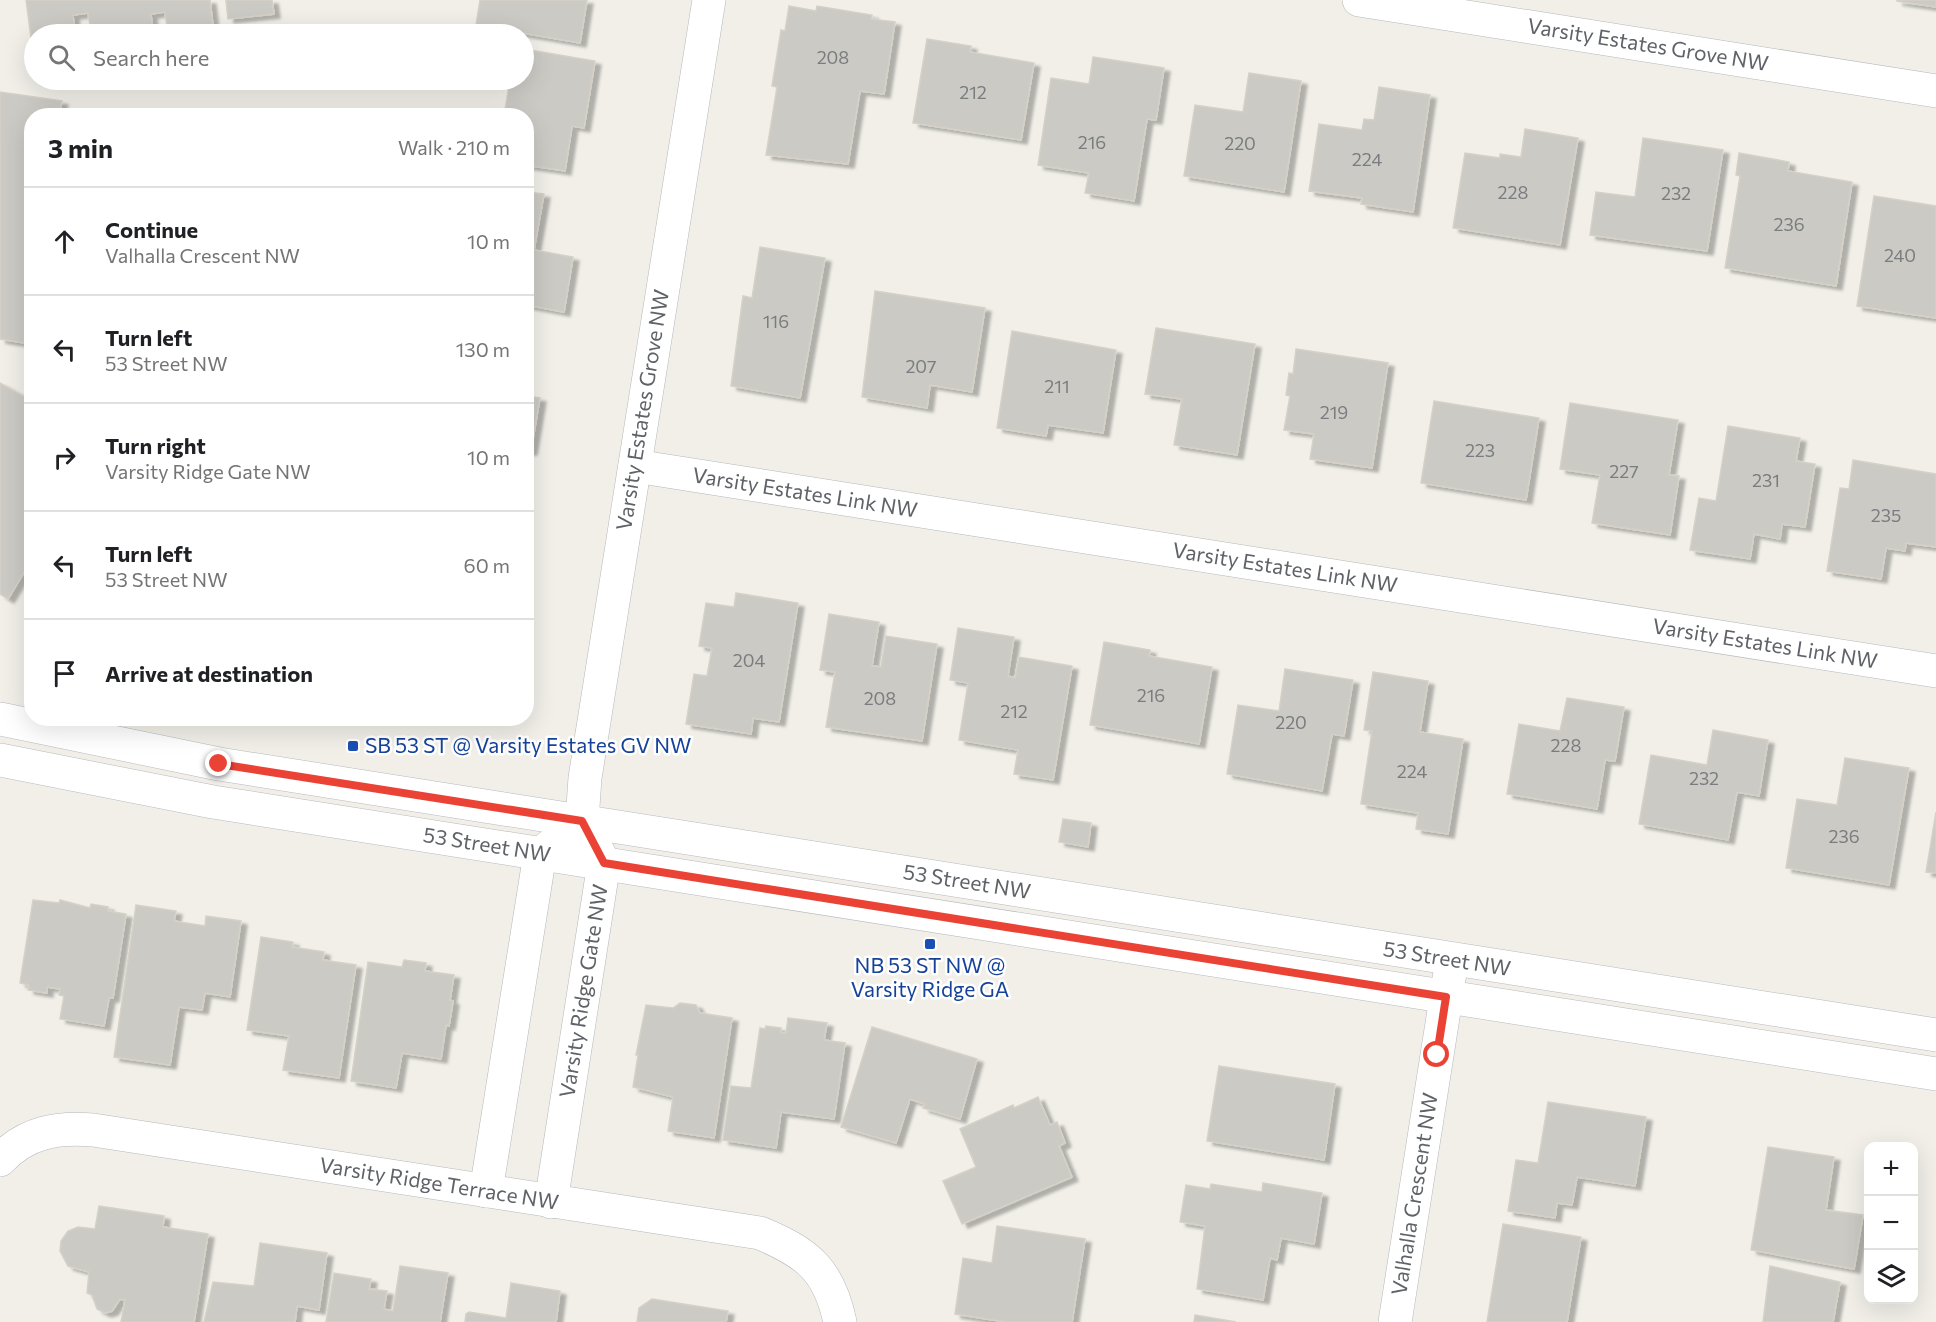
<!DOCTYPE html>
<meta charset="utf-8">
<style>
body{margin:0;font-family:Commissioner,sans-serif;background:#f6f6f6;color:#202124}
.controls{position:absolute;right:18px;bottom:18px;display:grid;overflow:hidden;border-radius:12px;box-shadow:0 6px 24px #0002}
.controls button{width:54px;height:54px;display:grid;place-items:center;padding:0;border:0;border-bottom:2px solid #e0e0e0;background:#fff;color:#202124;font:30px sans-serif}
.stop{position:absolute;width:18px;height:18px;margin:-14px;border:4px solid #ea4335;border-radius:50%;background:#fff}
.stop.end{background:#ea4335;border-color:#fff;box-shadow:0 2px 6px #0008}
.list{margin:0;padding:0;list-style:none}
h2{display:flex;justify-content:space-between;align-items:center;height:78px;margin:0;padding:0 24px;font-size:26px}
h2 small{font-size:20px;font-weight:400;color:#757577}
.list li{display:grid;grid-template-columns:39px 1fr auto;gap:18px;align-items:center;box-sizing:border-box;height:108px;padding:0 24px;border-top:2px solid #e0e0e0}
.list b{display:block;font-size:22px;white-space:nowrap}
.list p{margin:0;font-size:20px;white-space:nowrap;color:#757577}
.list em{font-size:20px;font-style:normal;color:#757577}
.icon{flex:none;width:33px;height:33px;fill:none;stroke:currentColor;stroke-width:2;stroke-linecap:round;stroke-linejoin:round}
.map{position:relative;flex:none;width:1936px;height:1322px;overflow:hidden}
.search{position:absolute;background:#fff;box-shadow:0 6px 24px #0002;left:24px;top:24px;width:510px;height:66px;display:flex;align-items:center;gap:15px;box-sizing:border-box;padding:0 21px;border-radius:33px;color:#757577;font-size:22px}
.panel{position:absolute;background:#fff;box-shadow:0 6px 24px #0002;left:24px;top:108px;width:510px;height:618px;border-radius:24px}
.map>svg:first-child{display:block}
.building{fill:#cccac5;stroke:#d6d1c6;stroke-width:1.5;filter:url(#shadow)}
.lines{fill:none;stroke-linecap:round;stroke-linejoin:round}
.street-casing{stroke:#b5b8bc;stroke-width:34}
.secondary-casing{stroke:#b6babf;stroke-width:34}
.street{stroke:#fff;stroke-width:33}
.secondary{stroke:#fff;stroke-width:33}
.route{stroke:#ea4335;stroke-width:8}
.transit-dot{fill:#1a4fb4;stroke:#fff;stroke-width:2}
.labels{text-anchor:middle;stroke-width:5;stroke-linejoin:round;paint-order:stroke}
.number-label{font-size:18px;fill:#7a7d7f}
.street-label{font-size:21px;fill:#5f6368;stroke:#fff}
.transit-label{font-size:21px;fill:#164399;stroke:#fff;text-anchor:start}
</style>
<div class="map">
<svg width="1936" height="1322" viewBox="0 0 1936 1322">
<defs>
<filter id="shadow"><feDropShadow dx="6" dy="4" stdDeviation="1.5" flood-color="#0004"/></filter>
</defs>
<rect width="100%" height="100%" fill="#f1efe8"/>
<g class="building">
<polygon points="26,0 210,0 214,34 168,34 165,12 151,14 153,34 109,34 108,30 91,32 88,13 73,15 75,34 34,34 33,53"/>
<polygon points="226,0 272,0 274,14 228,19"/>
<polygon points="480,0 587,0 580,43 476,25"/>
<polygon points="1897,0 1936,0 1936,7 1897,1"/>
<polygon points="789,6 816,11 817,6 872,15 871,19 895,22 884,94 860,91 848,164 766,155 777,87 772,86 781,30 785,31"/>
<polygon points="927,39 971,46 970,52 1034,63 1021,140 913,123"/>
<polygon points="524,49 595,61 584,128 572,126 565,171 526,165 526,116 504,116 510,80 524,80"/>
<polygon points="1093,57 1164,68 1156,120 1147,119 1134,201 1085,193 1089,173 1038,165 1051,78 1089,84"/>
<polygon points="1249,73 1301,81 1284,192 1184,176 1195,105 1243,112"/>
<polygon points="1379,87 1430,95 1413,212 1361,204 1362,198 1309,191 1319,124 1362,130 1364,119 1374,120"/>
<polygon points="0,92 62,101 59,116 32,116 32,344 0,339"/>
<polygon points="1525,129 1578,138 1560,245 1453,228 1465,153 1500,158 1500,154 1521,157"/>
<polygon points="1643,138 1723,150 1707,251 1590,235 1596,192 1635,197"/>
<polygon points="1739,153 1789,162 1788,171 1852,182 1836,286 1725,268 1740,176 1736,175"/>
<polygon points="526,192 544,194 534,250 573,257 564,312 526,305"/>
<polygon points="1874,196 1936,206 1936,318 1857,306"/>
<polygon points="760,247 825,258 800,398 731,386 743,296 752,298"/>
<polygon points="875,291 985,308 972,392 930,385 927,408 862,397"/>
<polygon points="1156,328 1255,344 1237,455 1174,445 1182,399 1145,394"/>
<polygon points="1012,331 1116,350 1103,433 1048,425 1046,436 997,428"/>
<polygon points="1296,349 1388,363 1372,468 1310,459 1314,434 1284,430 1290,396 1286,395 1289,373 1293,374"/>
<polygon points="0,383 32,401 32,526 25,538 32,542 32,559 8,599 0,594"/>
<polygon points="526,396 540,398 531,451 526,451"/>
<polygon points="1434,401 1539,418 1526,500 1421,483"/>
<polygon points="1570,403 1678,420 1669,475 1679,476 1670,535 1592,523 1600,475 1560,469"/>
<polygon points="1728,426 1800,438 1796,461 1815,464 1805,527 1782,524 1780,539 1754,534 1750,559 1690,550 1699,498 1716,501"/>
<polygon points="1853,460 1936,474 1936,547 1906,543 1905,551 1886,548 1881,579 1827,571 1840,488 1849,489"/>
<polygon points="736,593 798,603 779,722 753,718 751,734 686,724 694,674 707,676 712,648 699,646 706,603 734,607"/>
<polygon points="829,614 879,622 872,666 881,667 886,636 937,644 922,741 826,727 835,672 820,670"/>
<polygon points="958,628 1014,637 1008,676 1015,678 1019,657 1072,666 1053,780 1014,774 1018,750 959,740 968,683 950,680"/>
<polygon points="1104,642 1150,650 1149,656 1212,667 1199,744 1090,725"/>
<polygon points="1285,669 1353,680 1344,736 1332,734 1322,791 1227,774 1238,705 1279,711"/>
<polygon points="1373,672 1428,681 1420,732 1463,739 1448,834 1416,829 1418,813 1361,804 1372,731 1364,730"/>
<polygon points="1567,698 1624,707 1615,761 1605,760 1597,809 1507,794 1519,724 1560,731"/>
<polygon points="1713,730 1768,740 1759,796 1737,792 1728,840 1639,824 1651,755 1707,765"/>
<polygon points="1845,758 1909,768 1889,885 1786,868 1797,799 1837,805"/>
<polygon points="1936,812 1936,873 1926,872"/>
<polygon points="1063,819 1091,823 1088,847 1059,842"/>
<polygon points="33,900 59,903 60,900 90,908 91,904 108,907 108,911 126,914 113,998 109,998 104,1026 60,1019 64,996 59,995 60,989 47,987 47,993 28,990 29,985 20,983"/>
<polygon points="136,905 176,911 174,921 205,926 206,916 241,921 230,997 205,993 202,1010 179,1007 170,1065 114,1057"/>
<polygon points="261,937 293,942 292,947 324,952 323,960 356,965 339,1078 283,1070 289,1036 247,1030"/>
<polygon points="404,960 426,963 425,971 454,975 450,1000 453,1001 449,1026 446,1025 441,1059 402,1053 396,1088 351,1081 368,962 402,967"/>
<polygon points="680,1003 696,1005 700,1013 732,1018 714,1138 668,1131 673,1097 633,1087 638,1055 636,1055 646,1005 673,1008"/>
<polygon points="788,1018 827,1023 824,1040 845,1043 834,1119 781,1112 776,1148 723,1140 731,1086 751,1088 760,1028 765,1029 766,1026 781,1028 781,1033 786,1033"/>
<polygon points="872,1027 977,1059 960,1119 923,1108 925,1104 910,1099 896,1143 841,1127"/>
<polygon points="1219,1066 1335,1084 1324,1160 1207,1141"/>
<polygon points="1038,1097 1050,1125 1057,1122 1065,1143 1059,1146 1072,1177 962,1224 943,1181 976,1167 960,1129 1013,1105 1014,1108"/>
<polygon points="1548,1102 1646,1117 1635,1186 1577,1177 1572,1205 1557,1203 1555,1218 1508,1211 1516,1160 1538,1163"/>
<polygon points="1768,1147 1834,1157 1826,1210 1863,1215 1854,1269 1751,1250"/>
<polygon points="1263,1183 1322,1193 1314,1244 1281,1238 1277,1260 1270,1258 1263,1300 1197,1289 1205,1226 1180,1222 1186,1185 1210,1189 1211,1184 1262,1192"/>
<polygon points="99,1206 164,1216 163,1227 208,1234 194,1322 121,1322 125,1300 120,1299 112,1311 105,1313 97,1309 92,1295 87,1293 89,1272 68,1266 60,1251 61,1241 68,1231 78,1227 95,1229"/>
<polygon points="1503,1224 1581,1237 1567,1322 1487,1322"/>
<polygon points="997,1226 1085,1239 1072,1322 1006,1322 955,1314 963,1258 992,1263"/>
<polygon points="260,1243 327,1253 319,1310 297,1306 295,1322 204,1322 213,1282 254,1286"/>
<polygon points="400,1266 448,1273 440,1322 326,1322 334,1273 371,1279 369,1289 387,1291 384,1309 393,1311"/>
<polygon points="1770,1266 1840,1282 1833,1322 1763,1322"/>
<polygon points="511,1283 560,1291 556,1322 465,1322 466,1314 469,1312 506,1318"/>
<polygon points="652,1299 728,1311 726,1322 637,1322 639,1308"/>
<polygon points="1195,1315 1236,1322 1194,1322"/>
</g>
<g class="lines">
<g class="street-casing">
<g id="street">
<polyline points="1359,0 1936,91"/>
<polyline points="635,466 1936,671"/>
<polyline points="582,821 585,778 709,0"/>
<path d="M0,1160C26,1132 57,1127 93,1130L760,1233C808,1253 829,1270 840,1322"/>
<polyline points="486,1191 540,854 582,821"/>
<polyline points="551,1202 604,863 582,821"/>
<polyline points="1395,1322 1452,960"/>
</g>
</g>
<g class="secondary-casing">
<g id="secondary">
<polyline points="0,719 219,764 1936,1035"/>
<polyline points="0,760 213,802 1936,1074"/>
</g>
</g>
<use href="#street" class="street"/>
<use href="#secondary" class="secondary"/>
</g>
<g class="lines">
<polyline class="route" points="219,764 582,821 604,863 1446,997 1437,1055"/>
</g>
<g class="transit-dot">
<rect x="347" y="740" width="12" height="12" rx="3"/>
<rect x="924" y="938" width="12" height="12" rx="3"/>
</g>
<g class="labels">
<g class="number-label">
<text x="833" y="64">208</text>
<text x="973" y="99">212</text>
<text x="1092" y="149">216</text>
<text x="1240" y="150">220</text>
<text x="1367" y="166">224</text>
<text x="1513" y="199">228</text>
<text x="1676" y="200">232</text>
<text x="1789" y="231">236</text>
<text x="1900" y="262">240</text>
<text x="776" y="328">116</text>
<text x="921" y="373">207</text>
<text x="1057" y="393">211</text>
<text x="1334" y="419">219</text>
<text x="1480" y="457">223</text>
<text x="1624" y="478">227</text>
<text x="1766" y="487">231</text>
<text x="1886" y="522">235</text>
<text x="749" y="667">204</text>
<text x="1151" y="702">216</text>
<text x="880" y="705">208</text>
<text x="1014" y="718">212</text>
<text x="1291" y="729">220</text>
<text x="1566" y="752">228</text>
<text x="1412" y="778">224</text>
<text x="1704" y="785">232</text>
<text x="1844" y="843">236</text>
</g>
<g class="street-label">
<text transform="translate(1648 45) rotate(9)" y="7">Varsity Estates Grove NW</text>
<text transform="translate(643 410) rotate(-81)" y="7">Varsity Estates Grove NW</text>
<text transform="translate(805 493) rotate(9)" y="7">Varsity Estates Link NW</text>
<text transform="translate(1285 568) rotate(9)" y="7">Varsity Estates Link NW</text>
<text transform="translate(1765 644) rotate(9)" y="7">Varsity Estates Link NW</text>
<text transform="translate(487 845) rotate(9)" y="7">53 Street NW</text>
<text transform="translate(967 882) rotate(9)" y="7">53 Street NW</text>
<text transform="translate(1447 959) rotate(9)" y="7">53 Street NW</text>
<text transform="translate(584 991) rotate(-81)" y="7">Varsity Ridge Gate NW</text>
<text transform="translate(439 1184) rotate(9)" y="7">Varsity Ridge Terrace NW</text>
<text transform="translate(1415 1194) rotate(-81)" y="7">Valhalla Crescent NW</text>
</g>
<g class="transit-label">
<text x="365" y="753">SB 53 ST @ Varsity Estates GV NW</text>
<text x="930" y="973" text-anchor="middle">NB 53 ST NW @<tspan x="930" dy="24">Varsity Ridge GA</tspan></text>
</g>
</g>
</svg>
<div class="controls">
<button>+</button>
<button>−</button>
<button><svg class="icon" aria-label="layers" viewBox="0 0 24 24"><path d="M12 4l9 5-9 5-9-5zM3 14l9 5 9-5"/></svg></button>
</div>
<div class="stop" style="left:1437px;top:1055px"></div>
<div class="stop end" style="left:219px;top:764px"></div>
<div class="search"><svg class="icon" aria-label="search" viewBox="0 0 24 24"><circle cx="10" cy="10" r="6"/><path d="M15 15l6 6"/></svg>Search here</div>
<section class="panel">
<h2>3 min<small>Walk · 210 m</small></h2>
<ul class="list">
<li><svg class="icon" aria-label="ahead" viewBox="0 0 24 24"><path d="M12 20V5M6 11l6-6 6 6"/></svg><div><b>Continue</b><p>Valhalla Crescent NW</p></div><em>10 m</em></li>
<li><svg class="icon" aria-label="left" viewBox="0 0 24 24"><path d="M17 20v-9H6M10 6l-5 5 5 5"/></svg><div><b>Turn left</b><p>53 Street NW</p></div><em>130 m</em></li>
<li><svg class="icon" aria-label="right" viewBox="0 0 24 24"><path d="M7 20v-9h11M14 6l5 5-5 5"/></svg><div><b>Turn right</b><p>Varsity Ridge Gate NW</p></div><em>10 m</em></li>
<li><svg class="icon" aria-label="left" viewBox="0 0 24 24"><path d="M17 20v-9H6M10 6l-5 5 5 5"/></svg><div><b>Turn left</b><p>53 Street NW</p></div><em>60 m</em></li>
<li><svg class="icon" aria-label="arrive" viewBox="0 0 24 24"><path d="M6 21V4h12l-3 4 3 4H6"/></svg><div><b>Arrive at destination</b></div></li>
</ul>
</section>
</div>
